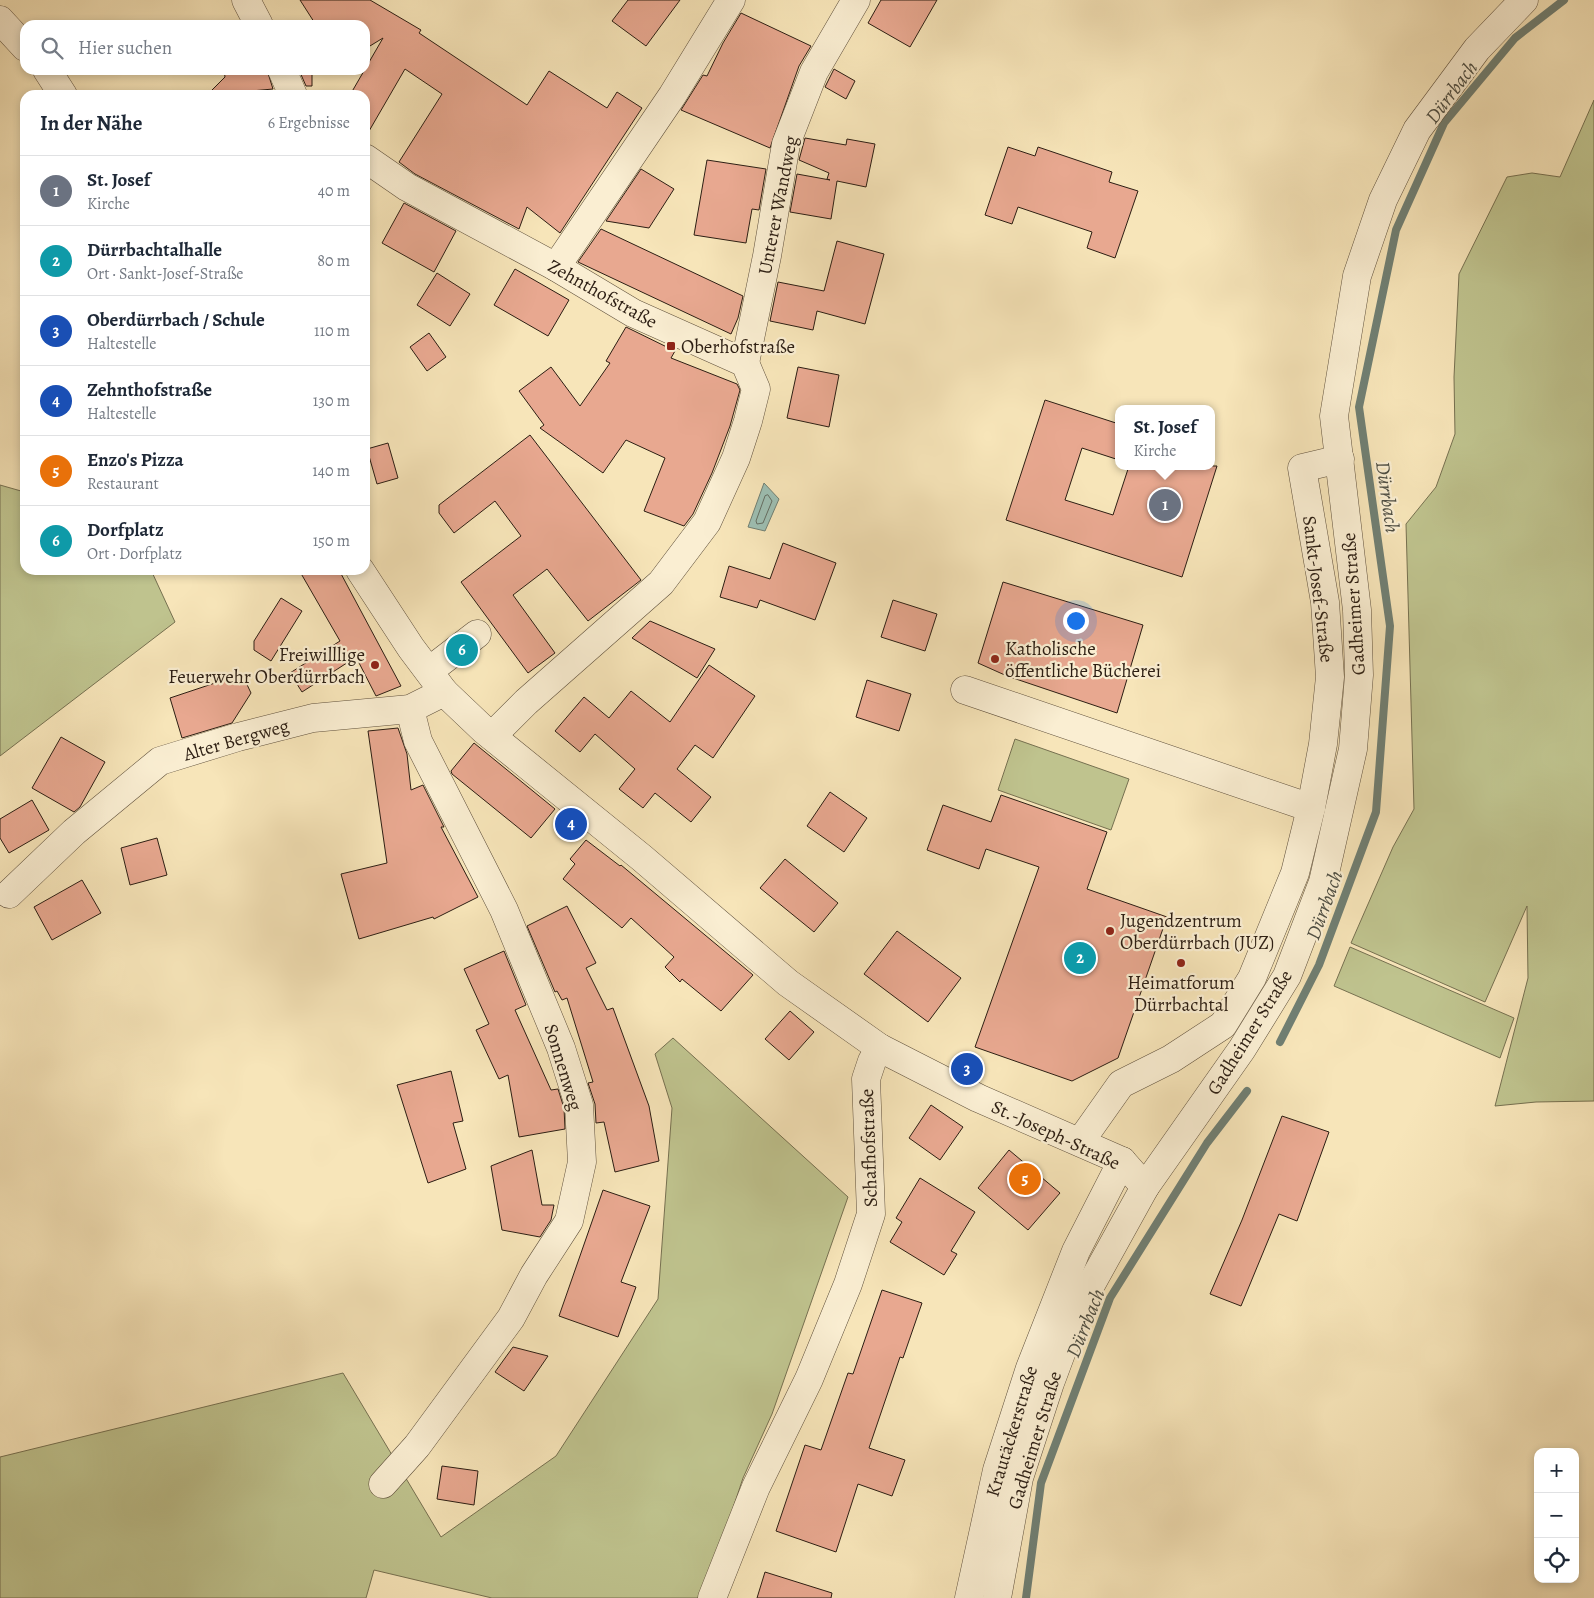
<!DOCTYPE html>
<html lang="de">
<meta charset="utf-8">
<style>
body{margin:0;font-family:Alegreya,serif;background:#f2f2f3;color:#1f2937}
.controls{position:absolute;right:15px;bottom:15px;display:grid;overflow:hidden;border-radius:10px;box-shadow:0 2px 8px #0003}
.controls button{width:45px;height:45px;display:grid;place-items:center;padding:0;border:0;border-bottom:1px solid #e0e1e3;background:#fff;color:#1f2937;font:25px sans-serif}
.you{position:absolute;left:1075px;top:620px;width:18px;height:18px;margin:-12px;border:4px solid #fff;border-radius:50%;background:#1a73e8;box-shadow:0 0 0 8px #1a73e833}
.badge{display:grid;place-items:center;width:32px;height:32px;border-radius:50%;background:#8f2418;color:#fff;font-size:16px;font-weight:700}
.pin{position:absolute;translate:-50% -50%;border:2px solid #fff;box-shadow:0 1px 5px #0006}
.popup{position:absolute;left:1115px;top:405px;width:100px;height:65px;box-sizing:border-box;display:grid;place-content:center;border-radius:10px;background:#fff;filter:drop-shadow(0 1px 4px #0005);font-size:16px;white-space:nowrap;color:#747a83}
.popup b{font-size:19px;color:#1f2937}
.popup::after{content:'';position:absolute;left:50%;top:100%;margin-left:-10px;border:10px solid transparent;border-top-color:#fff}
.list{margin:0;padding:0;list-style:none}
h2{display:flex;justify-content:space-between;align-items:center;height:65px;margin:0;padding:0 20px;font-size:21px}
h2 small{font-size:16px;font-weight:400;color:#747a83}
.list li{display:grid;grid-template-columns:32px 1fr auto;gap:15px;align-items:center;box-sizing:border-box;height:70px;padding:0 20px;border-top:1px solid #e0e1e3}
.list b{display:block;font-size:19px;white-space:nowrap}
.list p{margin:0;font-size:16px;white-space:nowrap;color:#747a83}
.list em{font-size:16px;font-style:normal;color:#747a83}
.icon{flex:none;width:28px;height:28px;fill:none;stroke:currentColor;stroke-width:2;stroke-linecap:round;stroke-linejoin:round}
.map{position:relative;flex:none;width:1594px;height:1598px;overflow:hidden}
.search{position:absolute;background:#fff;box-shadow:0 2px 8px #0003;left:20px;top:20px;width:350px;height:55px;display:flex;align-items:center;gap:12px;box-sizing:border-box;padding:0 18px;border-radius:15px;color:#747a83;font-size:19px}
.panel{position:absolute;background:#fff;box-shadow:0 2px 8px #0003;left:20px;top:90px;width:350px;height:485px;border-radius:15px}
.map>svg:first-child{display:block}
.green{fill:#bfc38e;stroke:#767050}
.water{fill:#9dbfb3;stroke:#707f73}
.lines{fill:none;stroke-linecap:round;stroke-linejoin:round}
.shore{stroke:#646e63;stroke-width:1}
.stream{stroke:#707f73;stroke-width:8}
.building{fill:#e8a890;stroke:#2c1e13}
.minor-casing{stroke:#5f503c;stroke-width:29}
.minor{stroke:#faeed2;stroke-width:28}
.poi-dot{fill:#8f2418;stroke:#faeed2;stroke-width:2}
.labels{text-anchor:middle;stroke-width:4.5;stroke-linejoin:round;paint-order:stroke}
.street-label{font-size:19px;fill:#2c1e13;stroke:#faeed2}
.poi-label{font-size:19px;fill:#2c1e13;stroke:#faeed2;text-anchor:start}
.water-label{font-size:20px;font-style:italic;fill:#4e4e43;stroke:#faeed2}
</style>
<div class="map">
<svg width="1594" height="1598" viewBox="0 0 1594 1598">
<rect width="100%" height="100%" fill="#f7e5b9"/>
<filter id="stains"><feTurbulence type="fractalNoise" baseFrequency=".004" numOctaves="4"/><feColorMatrix values="0 0 0 0 .2 0 0 0 0 .09 0 0 0 0 .02 0 0 0 .5 -.17"/></filter>
<radialGradient id="worn" r=".72"><stop offset=".6" stop-color="#630" stop-opacity="0"/><stop offset="1" stop-color="#630" stop-opacity=".3"/></radialGradient>
<g class="green">
<polygon points="1594,100 1594,1101 1536,1102 1495,1106 1528,978 1527,906 1485,1002 1351,943 1393,847 1414,809 1406,524 1436,487 1455,434 1454,377 1459,274 1507,177 1532,173 1560,177"/>
<polygon points="0,485 21,491 23,519 25,522 25,570 151,570 175,622 0,756"/>
<polygon points="1015,739 1129,779 1111,830 998,790"/>
<polygon points="1350,947 1514,1018 1500,1058 1334,986"/>
<polygon points="673,1038 848,1197 772,1414 743,1478 703,1598 492,1598 374,1570 366,1598 0,1598 0,1457 343,1373 441,1537 556,1456 658,1299 672,1108 655,1054"/>
</g>
<polygon class="water" points="764,483 779,499 765,531 748,527"/>
<g class="lines">
<polygon class="shore" points="768,495 772,501 763,523 757,524 756,521 765,496"/>
<g class="stream">
<polyline points="1280,1042 1319,965 1376,812 1390,626 1359,407 1396,230 1444,123 1515,38 1564,0"/>
<polyline points="1026,1598 1041,1483 1110,1298 1207,1143 1247,1091"/>
</g>
</g>
<g class="building">
<polygon points="300,0 370,0 421,30 419,33 527,105 549,71 607,108 617,92 642,108 560,233 527,207 519,229 415,174 399,162 442,94 405,69 365,138 365,95 350,95 383,38 365,49 365,25 316,25"/>
<polygon points="628,0 680,0 646,46 612,21"/>
<polygon points="881,0 937,0 910,47 868,23"/>
<polygon points="741,13 811,46 799,66 770,148 681,110 703,75 707,76 723,43"/>
<polygon points="834,69 855,81 846,99 825,87"/>
<polygon points="224,70 267,70 273,89 207,95 225,77"/>
<polygon points="299,70 312,70 312,86 306,86"/>
<polygon points="805,138 846,145 847,139 875,144 866,187 837,181 831,219 790,212 797,174 830,180 827,179 829,173 799,160"/>
<polygon points="1008,147 1035,156 1038,147 1112,172 1109,182 1138,191 1115,258 1087,248 1092,232 1018,207 1012,224 985,215"/>
<polygon points="707,160 766,169 759,210 752,209 746,243 694,235"/>
<polygon points="641,169 674,189 649,228 606,221"/>
<polygon points="404,203 456,231 434,272 382,243"/>
<polygon points="601,229 743,296 738,318 731,334 578,262"/>
<polygon points="837,241 884,254 865,324 817,311 813,330 770,321 778,282 824,291"/>
<polygon points="515,269 569,300 548,336 494,305"/>
<polygon points="437,273 470,294 450,326 417,305"/>
<polygon points="626,327 675,351 671,358 737,384 740,390 730,426 712,473 693,514 684,526 644,511 665,458 626,440 603,473 540,428 544,425 519,391 551,367 580,406 610,363 606,361"/>
<polygon points="429,333 446,357 427,371 410,347"/>
<polygon points="798,367 839,375 829,427 787,418"/>
<polygon points="1045,400 1119,424 1119,460 1082,448 1065,500 1113,515 1129,466 1217,466 1182,577 1006,520"/>
<polygon points="530,435 641,580 588,621 547,569 513,595 555,653 528,673 461,582 521,536 495,501 454,533 439,513 439,505"/>
<polygon points="388,443 398,478 377,484 367,449"/>
<polygon points="783,543 836,563 815,620 760,600 757,608 720,597 729,566 770,579"/>
<polygon points="299,570 339,570 401,686 376,696 356,657 302,692 290,673 340,641"/>
<polygon points="1003,582 1143,625 1117,713 1007,676 978,663"/>
<polygon points="281,598 302,611 271,661 254,650 254,641"/>
<polygon points="893,600 937,614 925,651 881,637"/>
<polygon points="650,621 715,649 697,678 632,638"/>
<polygon points="709,665 755,696 713,758 695,745 677,769 711,797 691,822 655,793 643,808 619,789 635,769 595,734 580,752 555,731 584,697 609,718 631,691 670,722"/>
<polygon points="242,674 251,693 232,723 182,738 170,698"/>
<polygon points="867,680 911,694 899,731 856,717"/>
<polygon points="398,728 407,754 411,790 423,785 444,827 441,827 478,897 434,919 433,917 359,939 341,874 387,863 368,731"/>
<polygon points="61,737 105,762 80,807 74,812 32,788"/>
<polygon points="474,743 555,809 531,838 452,774 451,771"/>
<polygon points="830,792 867,818 844,852 807,826"/>
<polygon points="1001,795 1107,832 1087,889 1167,917 1118,1058 1072,1081 975,1047 1039,867 986,849 979,869 927,850 943,805 991,822"/>
<polygon points="32,800 49,830 9,853 0,838 0,819"/>
<polygon points="157,838 167,875 130,885 121,848"/>
<polygon points="586,840 620,866 621,865 753,975 721,1011 682,979 680,982 665,967 674,957 631,918 622,928 563,879 575,864 570,859"/>
<polygon points="785,859 838,903 814,932 760,888"/>
<polygon points="82,880 101,913 52,940 34,907"/>
<polygon points="567,906 596,963 586,968 607,1010 613,1008 649,1106 659,1161 615,1172 604,1122 596,1123 595,1104 588,1083 593,1082 567,998 562,1000 557,991 555,992 527,926"/>
<polygon points="897,931 961,978 928,1022 864,974"/>
<polygon points="504,951 526,1005 515,1010 551,1090 558,1089 564,1108 565,1129 519,1137 508,1075 499,1079 476,1030 489,1024 464,969"/>
<polygon points="790,1011 814,1032 789,1060 765,1039"/>
<polygon points="451,1071 463,1121 453,1123 466,1169 428,1183 397,1085"/>
<polygon points="931,1105 963,1127 940,1160 909,1138"/>
<polygon points="1282,1116 1329,1132 1297,1221 1279,1214 1241,1306 1210,1294 1242,1220"/>
<polygon points="532,1150 542,1205 554,1205 551,1220 540,1237 502,1230 491,1166"/>
<polygon points="1009,1150 1060,1193 1028,1230 978,1188"/>
<polygon points="920,1178 975,1212 951,1251 957,1254 944,1275 890,1242 902,1222 896,1218"/>
<polygon points="603,1190 650,1206 621,1282 636,1287 618,1337 559,1316"/>
<polygon points="882,1290 922,1303 903,1358 900,1357 869,1448 905,1460 892,1496 858,1484 836,1552 776,1531 805,1445 821,1450 848,1373 853,1374"/>
<polygon points="513,1347 548,1356 524,1391 495,1372"/>
<polygon points="442,1466 478,1471 474,1505 437,1499"/>
<polygon points="765,1572 832,1593 831,1598 757,1598"/>
</g>
<g class="lines">
<g class="minor-casing">
<g id="minor">
<polyline points="246,0 259,25"/>
<polyline points="0,20 25,47"/>
<polyline points="47,70 63,95"/>
<polyline points="282,70 293,95"/>
<polyline points="365,158 407,187 556,267 633,313 745,363 756,389 748,421 736,458 707,522 661,583 526,702 492,736"/>
<polyline points="556,267 672,96 731,0"/>
<polyline points="745,363 767,256 786,144 814,72 856,0"/>
<polyline points="360,570 411,648 444,692"/>
<polyline points="429,671 477,634"/>
<polyline points="965,690 1311,808"/>
<polyline points="9,894 74,832 160,761 238,737 313,718 410,709 444,692 484,730 642,858 788,983 880,1048 978,1098 1122,1161 1145,1187"/>
<polyline points="1080,1142 1121,1084 1171,1059 1223,1025 1252,978 1295,873 1311,808 1323,744 1330,677 1325,602 1302,468 1340,459"/>
<polyline points="383,1484 417,1446 511,1318 534,1275 569,1221 582,1162 579,1105 561,1048 504,910 418,741 410,709"/>
<polyline points="712,1598 756,1487 809,1379 848,1284 871,1214 866,1079 872,1061 880,1048"/>
<polyline points="969,1598 997,1470 1030,1368 1076,1251 1122,1161"/>
<polyline points="997,1598 1019,1478 1050,1383 1078,1308 1145,1187 1242,1049 1287,976 1323,882 1353,749 1359,675 1357,610 1334,416 1357,276 1383,200 1417,130 1477,49 1524,0"/>
</g>
</g>
<use href="#minor" class="minor"/>
</g>
<g class="poi-dot">
<rect x="666" y="341" width="10" height="10" rx="2.5"/>
<circle cx="995" cy="659" r="5"/>
<circle cx="375" cy="665" r="5"/>
<circle cx="1110" cy="931" r="5"/>
<circle cx="1181" cy="963" r="5"/>
</g>
<g class="labels">
<g class="street-label">
<text transform="translate(777 205) rotate(-79)" y="7">Unterer Wandweg</text>
<text transform="translate(603 293) rotate(29)" y="7">Zehnthofstraße</text>
<text transform="translate(1319 589) rotate(83)" y="7">Sankt-Josef-Straße</text>
<text transform="translate(1353 604) rotate(-94)" y="7">Gadheimer Straße</text>
<text transform="translate(236 739) rotate(-16)" y="7">Alter Bergweg</text>
<text transform="translate(1249 1032) rotate(-58)" y="7">Gadheimer Straße</text>
<text transform="translate(564 1067) rotate(73)" y="7">Sonnenweg</text>
<text transform="translate(1056 1134) rotate(25)" y="7">St.-Joseph-Straße</text>
<text transform="translate(868 1148) rotate(-92)" y="7">Schafhofstraße</text>
<text transform="translate(1011 1431) rotate(-73)" y="7">Krautäckerstraße</text>
<text transform="translate(1034 1440) rotate(-73)" y="7">Gadheimer Straße</text>
</g>
<g class="poi-label">
<text x="681" y="353">Oberhofstraße</text>
<text x="1005" y="655">Katholische<tspan x="1005" dy="22">öffentliche Bücherei</tspan></text>
<text x="365" y="661" text-anchor="end">Freiwilllige<tspan x="365" dy="22">Feuerwehr Oberdürrbach</tspan></text>
<text x="1120" y="927">Jugendzentrum<tspan x="1120" dy="22">Oberdürrbach (JUZ)</tspan></text>
<text x="1181" y="989" text-anchor="middle">Heimatforum<tspan x="1181" dy="22">Dürrbachtal</tspan></text>
</g>
<g class="water-label">
<text transform="translate(1451 92) rotate(-53)" y="7">Dürrbach</text>
<text transform="translate(1388 497) rotate(82)" y="7">Dürrbach</text>
<text transform="translate(1324 905) rotate(-70)" y="7">Dürrbach</text>
<text transform="translate(1085 1323) rotate(-68)" y="7">Dürrbach</text>
</g>
</g>
<rect width="100%" height="100%" filter="url(#stains)"/>
<rect width="100%" height="100%" fill="url(#worn)"/>
</svg>
<div class="controls">
<button>+</button>
<button>−</button>
<button><svg class="icon" aria-label="locate" viewBox="0 0 24 24"><circle cx="12" cy="12" r="6"/><path d="M12 2v4M12 18v4M2 12h4M18 12h4"/></svg></button>
</div>
<div class="you"></div>
<div class="pin badge" style="left:1165px;top:505px;background:#6b7280">1</div>
<div class="popup"><b>St. Josef</b>Kirche</div>
<div class="pin badge" style="left:1080px;top:958px;background:#0f9aa8">2</div>
<div class="pin badge" style="left:967px;top:1069px;background:#1a4fb4">3</div>
<div class="pin badge" style="left:571px;top:824px;background:#1a4fb4">4</div>
<div class="pin badge" style="left:1025px;top:1179px;background:#e8710a">5</div>
<div class="pin badge" style="left:462px;top:650px;background:#0f9aa8">6</div>
<div class="search"><svg class="icon" aria-label="search" viewBox="0 0 24 24"><circle cx="10" cy="10" r="6"/><path d="M15 15l6 6"/></svg>Hier suchen</div>
<section class="panel">
<h2>In der Nähe<small>6 Ergebnisse</small></h2>
<ul class="list">
<li><span class="badge" style="background:#6b7280">1</span><div><b>St. Josef</b><p>Kirche</p></div><em>40 m</em></li>
<li><span class="badge" style="background:#0f9aa8">2</span><div><b>Dürrbachtalhalle</b><p>Ort · Sankt-Josef-Straße</p></div><em>80 m</em></li>
<li><span class="badge" style="background:#1a4fb4">3</span><div><b>Oberdürrbach / Schule</b><p>Haltestelle</p></div><em>110 m</em></li>
<li><span class="badge" style="background:#1a4fb4">4</span><div><b>Zehnthofstraße</b><p>Haltestelle</p></div><em>130 m</em></li>
<li><span class="badge" style="background:#e8710a">5</span><div><b>Enzo's Pizza</b><p>Restaurant</p></div><em>140 m</em></li>
<li><span class="badge" style="background:#0f9aa8">6</span><div><b>Dorfplatz</b><p>Ort · Dorfplatz</p></div><em>150 m</em></li>
</ul>
</section>
</div>
